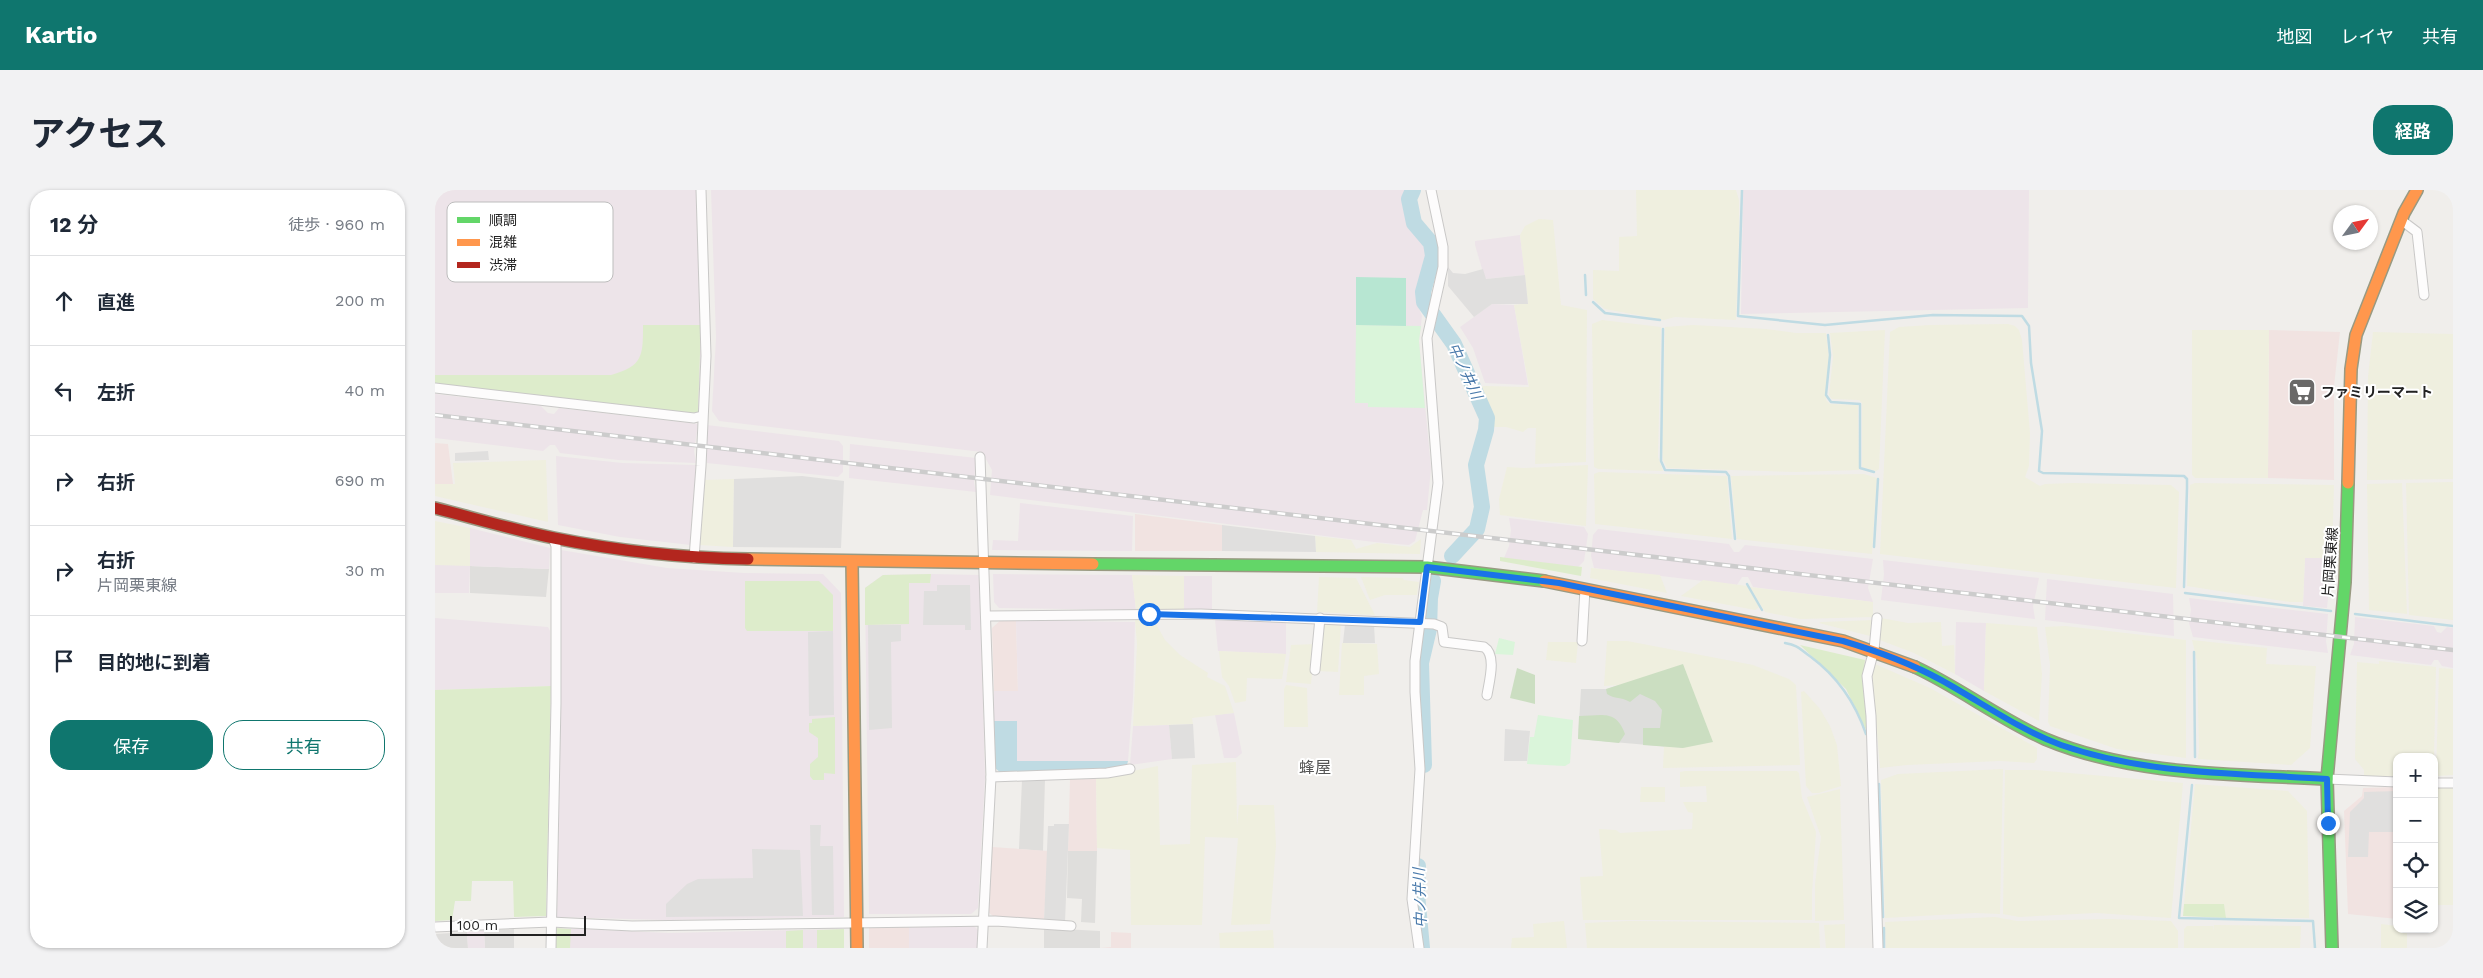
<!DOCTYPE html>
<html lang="ja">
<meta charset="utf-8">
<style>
body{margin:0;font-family:"Work Sans","Noto Sans JP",sans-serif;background:#f2f2f3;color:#1f2937}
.controls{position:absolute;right:15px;bottom:15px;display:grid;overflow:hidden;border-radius:10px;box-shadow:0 1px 4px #0004}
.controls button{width:45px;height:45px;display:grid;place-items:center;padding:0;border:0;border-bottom:1px solid #e0e1e3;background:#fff;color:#1f2937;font:25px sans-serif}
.compass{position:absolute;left:1898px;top:15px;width:45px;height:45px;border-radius:50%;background:#fff;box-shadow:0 1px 4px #0004;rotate:57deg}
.scale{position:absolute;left:15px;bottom:12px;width:136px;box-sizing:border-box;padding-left:5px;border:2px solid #222;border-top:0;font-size:14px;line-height:18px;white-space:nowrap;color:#222;-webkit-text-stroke:4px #fff;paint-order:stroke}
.stop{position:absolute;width:15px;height:15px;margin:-11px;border:4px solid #1a73e8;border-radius:50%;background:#fff}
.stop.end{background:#1a73e8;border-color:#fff;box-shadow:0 1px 5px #0008}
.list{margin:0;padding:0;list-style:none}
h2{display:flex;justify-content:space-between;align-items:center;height:65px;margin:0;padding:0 20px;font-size:21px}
h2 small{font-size:16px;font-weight:400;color:#747a83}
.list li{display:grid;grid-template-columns:32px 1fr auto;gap:15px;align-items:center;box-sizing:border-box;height:90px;padding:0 20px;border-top:1px solid #e0e1e3}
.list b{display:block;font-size:19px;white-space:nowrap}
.list p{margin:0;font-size:16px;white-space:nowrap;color:#747a83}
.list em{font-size:16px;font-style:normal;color:#747a83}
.actions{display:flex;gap:10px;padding:15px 20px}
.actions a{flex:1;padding:11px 0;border:1px solid #0f766e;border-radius:20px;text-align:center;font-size:18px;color:#0f766e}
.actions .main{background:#0f766e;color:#fff}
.icon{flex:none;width:28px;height:28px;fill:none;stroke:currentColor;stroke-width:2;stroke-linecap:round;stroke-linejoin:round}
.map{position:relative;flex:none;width:2018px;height:758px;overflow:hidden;border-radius:20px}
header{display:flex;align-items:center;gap:30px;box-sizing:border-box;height:70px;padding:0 25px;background:#0f766e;color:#fff}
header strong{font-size:24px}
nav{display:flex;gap:28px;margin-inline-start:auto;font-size:18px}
.intro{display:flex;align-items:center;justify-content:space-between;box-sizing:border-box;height:120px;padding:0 30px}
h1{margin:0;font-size:35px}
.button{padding:12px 22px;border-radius:20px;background:#0f766e;color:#fff;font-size:18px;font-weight:700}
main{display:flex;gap:30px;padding:0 30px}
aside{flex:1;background:#fff;border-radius:20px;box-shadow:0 1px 4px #0004}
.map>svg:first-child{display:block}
.residential{fill:#dfdedc}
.commercial{fill:#f1e3e1}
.industrial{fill:#ede4e9}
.religious{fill:#dededc}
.farmland{fill:#efefdf}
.grass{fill:#ddeccb}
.forest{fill:#cbdec1}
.park{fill:#daf5da}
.pitch{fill:#b7e6d2}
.parking{fill:#e0dfde}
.water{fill:#bfdbe3}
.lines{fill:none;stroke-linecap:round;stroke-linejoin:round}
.stream{stroke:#bfdbe3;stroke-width:2.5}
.river{stroke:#bfdbe3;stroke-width:16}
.street-casing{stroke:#c9c8c7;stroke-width:11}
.fast-casing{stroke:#999a82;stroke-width:14}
.slow-casing{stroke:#999a82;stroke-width:14}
.jam-casing{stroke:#999a82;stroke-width:14}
.street{stroke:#fdfcfc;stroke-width:9}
.fast{stroke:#63d668;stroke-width:11}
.slow{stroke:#ff974d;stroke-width:11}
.jam{stroke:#b3261e;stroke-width:11}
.rail-casing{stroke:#ccc;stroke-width:4.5}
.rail{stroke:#fff;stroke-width:2.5;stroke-dasharray:8;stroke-linecap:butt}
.route{stroke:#1a73e8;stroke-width:6}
.labels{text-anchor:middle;stroke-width:4;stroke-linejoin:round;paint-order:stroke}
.poi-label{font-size:14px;font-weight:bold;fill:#222;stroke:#fff;text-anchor:start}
.street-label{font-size:14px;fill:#222;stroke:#fff}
.water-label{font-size:15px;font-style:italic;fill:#4a7aab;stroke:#fff}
.quarter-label{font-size:16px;fill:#555;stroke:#fff}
.key{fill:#fff;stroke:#bdbdbd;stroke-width:1}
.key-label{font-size:14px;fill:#222}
</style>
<header>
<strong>Kartio</strong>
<nav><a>地図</a><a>レイヤ</a><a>共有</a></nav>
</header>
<div class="intro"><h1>アクセス</h1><a class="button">経路</a></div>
<main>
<aside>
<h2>12 分<small>徒歩 · 960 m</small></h2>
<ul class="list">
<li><svg class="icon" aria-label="ahead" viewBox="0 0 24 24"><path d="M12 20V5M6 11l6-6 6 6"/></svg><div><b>直進</b></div><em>200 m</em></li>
<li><svg class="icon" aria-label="left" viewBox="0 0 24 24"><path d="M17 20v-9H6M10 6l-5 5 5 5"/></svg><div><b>左折</b></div><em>40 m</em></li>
<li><svg class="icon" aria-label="right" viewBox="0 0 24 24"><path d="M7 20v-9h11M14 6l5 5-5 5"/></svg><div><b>右折</b></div><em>690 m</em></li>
<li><svg class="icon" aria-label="right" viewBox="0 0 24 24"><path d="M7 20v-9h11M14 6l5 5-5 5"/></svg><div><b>右折</b><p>片岡栗東線</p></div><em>30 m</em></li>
<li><svg class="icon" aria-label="arrive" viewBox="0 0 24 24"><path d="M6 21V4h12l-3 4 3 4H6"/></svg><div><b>目的地に到着</b></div></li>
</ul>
<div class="actions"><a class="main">保存</a><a>共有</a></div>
</aside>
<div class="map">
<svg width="2018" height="758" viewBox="0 0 2018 758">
<rect width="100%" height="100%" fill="#f0eeeb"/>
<g class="residential">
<polygon points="35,376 114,379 111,407 35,403"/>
<polygon points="610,589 608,661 584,659 587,590"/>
<polygon points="633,661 662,661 660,733 646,732 647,709 632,708"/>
<polygon points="609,738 665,741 665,758 609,758"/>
<polygon points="79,739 79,758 50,758 49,741"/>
<polygon points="32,742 33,758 0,758 0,744"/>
</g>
<g class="commercial">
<polygon points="1834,140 1905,142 1899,196 1899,290 1833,288"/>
<polygon points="0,253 13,254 18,294 0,294"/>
<polygon points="700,324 787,335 787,361 700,361"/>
<polygon points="566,430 581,430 583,502 559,501 557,438"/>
<polygon points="661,588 662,661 633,661 635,589"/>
<polygon points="1962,597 1962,729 1913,724 1909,621 1927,606 1928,598"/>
<polygon points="557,657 613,661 609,731 558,726 553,722"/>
<rect x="434" y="736" width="40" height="22"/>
<polygon points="676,742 696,743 696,758 665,758 676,757"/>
</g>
<g class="industrial">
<polygon points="0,0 262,0 267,150 263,222 259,224 0,194"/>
<polygon points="276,0 971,0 967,15 975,35 991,60 991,69 982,94 981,111 987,126 984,151 996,278 992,320 988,320 980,351 974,355 939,352 555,305 557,280 547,262 284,231 277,221 281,147"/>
<polygon points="1308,0 1594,0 1593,118 1306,124"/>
<polygon points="1085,45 1090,85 1050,89 1040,55 1040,51"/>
<polygon points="1057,114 1079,115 1093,195 1050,193 1038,158 1025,137"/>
<polygon points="0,204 106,216 113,223 119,224 124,218 263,234 259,261 261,273 183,270 125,263 120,255 115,255 108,261 0,248"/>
<polygon points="272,235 404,251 408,256 408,282 403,287 272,273"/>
<polygon points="415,254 541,268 539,293 541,302 414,288"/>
<polygon points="121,266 187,273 261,275 256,355 185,347 123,335"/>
<polygon points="585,313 698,326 697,361 557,360 558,350 583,351"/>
<polygon points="1074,328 1149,337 1153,344 1149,371 1143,377 1069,368 1074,356 1076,340"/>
<polygon points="35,338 115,358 114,379 35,376 34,403 0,403 0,375 35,375"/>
<polygon points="1163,339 1294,354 1299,362 1304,362 1310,355 1438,369 1433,398 1438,412 1318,397 1313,387 1307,387 1302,395 1159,378 1156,366 1158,345"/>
<polygon points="126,360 232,378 309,383 388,384 406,403 409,727 229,730 122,727 126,497"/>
<polygon points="1870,367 1897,368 1892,418 1868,416"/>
<polygon points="1448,370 1604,388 1598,416 1600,429 1446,410 1449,384"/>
<polygon points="496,384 545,385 550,588 543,718 536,724 434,724 430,398 448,385"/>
<polygon points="558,384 697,385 701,420 564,418 559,412"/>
<polygon points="749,386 777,386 777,419 749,420"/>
<polygon points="1612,389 1738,404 1739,446 1610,430"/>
<polygon points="1754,408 1893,424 1891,451 1893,463 1758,447 1754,433 1756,420"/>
<polygon points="1920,427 1999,436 2002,442 2006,443 2012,437 2018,438 2018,478 2007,476 2003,470 1999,470 1996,475 1915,465 1919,454"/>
<polygon points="0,428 113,437 115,441 116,496 0,500"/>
<polygon points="581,430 700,432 698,508 693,571 582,571 582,531 559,531 559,501 583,501"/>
<polygon points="780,430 851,431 851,464 783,461"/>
<polygon points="1521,432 1551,433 1549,501 1520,484"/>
<polygon points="799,523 807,563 801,568 789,568 780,525"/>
<polygon points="734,535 737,569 695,575 698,536"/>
<polygon points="474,736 539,736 543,740 542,758 474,758"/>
<polygon points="121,738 234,743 409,739 409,758 121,758"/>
<polygon points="49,741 50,758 33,758 32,742"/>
</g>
<polygon class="religious" points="1248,474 1248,558 1143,549 1146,499 1172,499"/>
<g class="farmland">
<polygon points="1201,0 1301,0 1304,10 1304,49 1301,130 1240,127 1229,130 1170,119 1158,109 1158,80 1184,81 1184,47 1202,46"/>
<polygon points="1104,29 1118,30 1126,115 1152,120 1151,272 1100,274 1101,238 1093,238 1088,242 1071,237 1057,237 1057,228 1042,198 1049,196 1094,197 1079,115 1093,113 1085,45 1090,36"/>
<polygon points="1167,130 1226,137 1223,267 1228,281 1163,279 1159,277 1157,134"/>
<polygon points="1573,134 1580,136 1584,140 1587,150 1595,243 1594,276 1590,287 1605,296 1610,294 1638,293 1736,295 1744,302 1741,398 1445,364 1455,142 1464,137 1495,135"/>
<polygon points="1258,135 1331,139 1361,143 1391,143 1394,167 1391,210 1395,214 1423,215 1424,280 1361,282 1232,278 1228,270 1227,256 1230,137"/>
<polygon points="1450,140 1444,279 1441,281 1427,277 1427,213 1424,210 1397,209 1394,205 1398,167 1395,143"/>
<polygon points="1757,140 1834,140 1833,288 1760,288 1757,285"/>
<polygon points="1938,142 2018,144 2018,289 1932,290 1933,186"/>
<polygon points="111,270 113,332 0,306 0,294 20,294 18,273"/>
<polygon points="1153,275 1151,336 1065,325 1064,309 1072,277 1089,278"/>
<polygon points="1164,282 1292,286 1297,349 1160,334 1159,284"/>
<polygon points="1429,284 1442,288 1437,364 1302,349 1296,286"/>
<polygon points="299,289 298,357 265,355 269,290"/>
<polygon points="2018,292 2018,430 1974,425 1971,293"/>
<polygon points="1760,293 1899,295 1897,368 1870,368 1868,412 1855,412 1752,396 1755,295"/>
<polygon points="1967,293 1972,424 1934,420 1932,294"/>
<polygon points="0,331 35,338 35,376 0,375"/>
<polygon points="880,346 916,350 921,359 942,353 975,357 986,349 985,364 881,362"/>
<polygon points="1156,378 1225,385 1232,403 1155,388"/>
<polygon points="697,385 749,386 749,420 701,420"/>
<polygon points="884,387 921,388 940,425 882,422"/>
<polygon points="926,387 968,388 969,390 984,392 982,405 950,405 935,410"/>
<polygon points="1268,390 1312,396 1324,417 1320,420 1246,406"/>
<polygon points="1315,397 1438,412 1438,427 1365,429 1330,422"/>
<polygon points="1446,428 1473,433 1506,432 1507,456 1519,455 1520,484 1479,463 1442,449"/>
<polygon points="721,429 721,434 730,450 745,465 773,483 772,487 790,496 799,523 757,528 758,534 698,536 702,454 700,430"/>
<polygon points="1439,430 1435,446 1384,433 1386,432"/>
<polygon points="890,433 906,433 903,482 883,481 887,436"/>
<polygon points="1551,433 1602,437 1607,484 1604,531 1549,501"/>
<polygon points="1630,436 1751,450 1751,568 1682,559 1615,536 1613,532 1615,475 1610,437"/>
<polygon points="1757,450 1832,458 1831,474 1881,476 1875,558 1856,575 1763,569 1764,559 1762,471"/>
<polygon points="1172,451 1192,451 1318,475 1354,489 1361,495 1365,575 1228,578 1229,556 1248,558 1248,475 1186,495 1169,496"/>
<polygon points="1113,452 1143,452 1141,473 1111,470"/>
<polygon points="907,453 942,454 944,484 929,486 929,505 904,505"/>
<polygon points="880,454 876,494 851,492 856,455"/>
<polygon points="784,461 851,464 847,489 812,488 811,511 800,513 794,496 787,487"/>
<polygon points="1944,471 2001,477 1999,568 1962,567 1962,586 1929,586 1929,580 1920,569 1922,472 1944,474"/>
<polygon points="1440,474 1495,498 1602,558 1602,569 1599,573 1565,571 1472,575 1445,578 1437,483"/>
<polygon points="2004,478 2018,479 2018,585 2001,586"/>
<polygon points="851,495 872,498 873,537 849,537 849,499"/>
<polygon points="1369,501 1385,519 1395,536 1402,555 1406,596 1384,603 1377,603 1371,596 1366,502"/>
<polygon points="801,572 802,636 804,615 839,615 841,655 835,734 796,735 803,648 770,647 767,735 696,735 695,660 662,658 661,588 723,576 725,655 755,654 757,575"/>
<polygon points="1568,579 1565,724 1540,723 1450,728 1446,590 1463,584"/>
<polygon points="1570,580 1601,580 1748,593 1736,728 1661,723 1584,727 1568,724"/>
<polygon points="1250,581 1362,581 1364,583 1367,608 1381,642 1377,703 1377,730 1148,730 1145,687 1168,686 1164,639 1181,640 1185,643 1257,639 1258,623 1253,622 1248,612 1272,612 1271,596 1245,597 1245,582"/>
<polygon points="1760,594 1853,601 1872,621 1874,728 1791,728 1789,714 1749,714"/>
<polygon points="1206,597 1230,597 1230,612 1205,612"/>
<polygon points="1999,597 2018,597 2018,715 2003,715 2003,703 1999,703"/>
<polygon points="1405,599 1409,730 1380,731 1380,694 1386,647 1372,607"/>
<polygon points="1560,727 1582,731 1674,729 1736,731 1743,741 1743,758 1451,758 1450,732"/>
<polygon points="1129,731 1132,758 1076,758 1077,748 1099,747 1098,734"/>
<polygon points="1194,731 1384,733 1385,758 1152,758 1150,733"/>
<polygon points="1410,734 1410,758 1391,758 1389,735"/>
<polygon points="1946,734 1962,736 1962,739 1972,739 1972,758 1946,758"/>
<polygon points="1779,735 1866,736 1865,758 1749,758 1749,739 1752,736 1778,736 1778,741"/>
<polygon points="838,740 839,758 785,758 784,743"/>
</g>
<g class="grass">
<path d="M208,135H266L263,222L259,224L0,194V185H176C208,176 208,166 208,135Z"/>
<polygon points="1065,367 1147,377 1146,386 1065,371"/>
<polygon points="496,384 495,393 474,393 474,434 430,435 430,398 448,385"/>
<polygon points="310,391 384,391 398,405 398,441 312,441 310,438"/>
<polygon points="1365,455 1430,470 1428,490 1433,544 1411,499"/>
<polygon points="116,496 111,726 79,727 78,691 37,691 36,711 20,711 17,730 0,731 0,500"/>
<polygon points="400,527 400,584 389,583 389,590 378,590 375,586 375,574 383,567 383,548 374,542 374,533 377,533 377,529"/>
<polygon points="1749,714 1789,714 1791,728 1748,726"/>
<polygon points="121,738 136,739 135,758 121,758"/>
<polygon points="409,739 409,758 382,758 382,740"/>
<polygon points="368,740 368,758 351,758 351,741"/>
</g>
<g class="forest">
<path d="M1248,474L1278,552L1248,558L1208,555V538H1225L1227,520L1220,511L1205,504L1195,512C1187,507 1179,509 1172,504L1171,499Z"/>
<polygon points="1082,478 1100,485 1100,514 1075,508"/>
<path d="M1144,526C1167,526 1181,519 1190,544L1184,553L1143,549Z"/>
</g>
<g class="park">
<polygon points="921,135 986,136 984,151 990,218 933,217 933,213 920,213"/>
<polygon points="1064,448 1080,452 1078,465 1060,464"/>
<polygon points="1103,525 1138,530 1135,573 1130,576 1092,574 1095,547 1099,547"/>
</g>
<polygon class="pitch" points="921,87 971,88 971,136 921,135"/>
<g class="parking">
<polygon points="1013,77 1018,83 1030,84 1048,79 1051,89 1090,85 1093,114 1057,114 1039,127 1013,96"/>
<polygon points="53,261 54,270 20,271 20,263"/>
<polygon points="367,286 409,291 406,358 298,357 299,289"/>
<polygon points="787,335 880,346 881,362 787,361"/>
<polygon points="502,395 535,395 536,440 530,440 530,435 488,435 489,401 502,401"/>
<polygon points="910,434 939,435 940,453 908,453"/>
<polygon points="433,435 466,435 466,451 456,452 457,538 434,540"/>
<polygon points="398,441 399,525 374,526 373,442"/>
<polygon points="758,534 760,568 737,569 734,535"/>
<polygon points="1070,539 1095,541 1092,571 1069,571"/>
<polygon points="1962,601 1962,642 1934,642 1933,667 1913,667 1915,622 1929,608 1929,602"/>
<polygon points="619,634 634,634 630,732 609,731 613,636 619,636"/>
<polygon points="375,635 386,635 385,656 398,656 399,725 377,725"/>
<polygon points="317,659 365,660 368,726 231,727 231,714 252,694 263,689 318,688"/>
</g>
<polygon class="water" points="559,531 582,531 582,571 693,571 692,575 656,580 566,583 560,578"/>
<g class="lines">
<g class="stream">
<polyline points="1307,0 1303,126 1390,135 1498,125 1587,126 1594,136 1596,173 1607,241 1604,281 1608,283 1749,286 1752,289 1752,298 1749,397"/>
<polyline points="1150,85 1151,105"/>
<polyline points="1158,112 1170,123 1225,130"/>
<polyline points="1228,139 1226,271 1230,280 1291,282 1294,286 1300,349"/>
<polyline points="1393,145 1395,165 1391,205 1396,212 1425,214 1425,278 1439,282"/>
<polyline points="1439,357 1443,289"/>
<polyline points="1312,394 1327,420"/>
<polyline points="1750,403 1896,421"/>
<polyline points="1920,424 2018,436"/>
<path d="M1350,453C1365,456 1364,459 1376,467C1403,487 1420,512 1431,544"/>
<polyline points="1759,462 1760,567"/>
<polyline points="1444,594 1448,727"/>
<polyline points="1757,595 1744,728 1878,731 1880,758"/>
<polyline points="1449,738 1449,758"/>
</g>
<g class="river">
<polyline points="978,0 974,9 979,33 996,53 998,66 988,102 989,112 1019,154 1052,228 1051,240 1041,275 1047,317 1042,339 1017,366"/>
<polyline points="989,575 986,473 994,439 995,408 998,391"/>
<polyline points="983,676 982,704 987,758"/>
</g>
<g class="street-casing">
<g id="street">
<polyline points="1966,30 1982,42 1989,105"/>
<polyline points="0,198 259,228 267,226"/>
<polyline points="545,267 556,587 547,758"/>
<polyline points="259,368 266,276 271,166 266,0"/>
<path d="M552,426L766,424L999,434L1007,437L1009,452L1049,457C1062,465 1054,492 1052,505"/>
<polyline points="1442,428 1439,460 1432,486 1436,526 1443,758"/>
<polyline points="1147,451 1150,399"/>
<polyline points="880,480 885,428"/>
<polyline points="556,587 672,583 695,579"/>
<polyline points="1892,589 1962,592"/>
<polyline points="1999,593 2018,593"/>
<polyline points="0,737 116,732 197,736 560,731 636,736"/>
<polyline points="116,758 121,513 121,356 118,348"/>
<polyline points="984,758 977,709 985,579 980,502 980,471 1003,293 992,148 1008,77 1008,57 996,0"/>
</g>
</g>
<g class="fast-casing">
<g id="fast">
<polyline points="658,374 992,377 1109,391"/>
<path d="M1480,477C1525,498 1565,529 1610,549C1698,586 1799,584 1892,589"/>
<polyline points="1897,758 1892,589 1910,392 1913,293"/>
</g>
</g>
<g class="slow-casing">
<g id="slow">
<polyline points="1913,293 1916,179 1921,145 1969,23 1982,0"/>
<polyline points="313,369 658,374"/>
<polyline points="417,372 422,758"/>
<polyline points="1109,391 1408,451 1480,477"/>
</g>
</g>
<g class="jam-casing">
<path id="jam" d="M0,318C39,328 79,340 119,348C183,361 247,368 313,369"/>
</g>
<use href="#street" class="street"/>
<use href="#fast" class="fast"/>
<use href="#slow" class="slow"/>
<use href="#jam" class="jam"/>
<g class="rail-casing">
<polyline id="rail" points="0,225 2018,460"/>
</g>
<use href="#rail" class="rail"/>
</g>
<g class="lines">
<path class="route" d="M714,424L985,432L992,377L1124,393L1408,451C1442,461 1475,473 1506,490C1546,512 1583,539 1626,555C1712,585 1802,583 1892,589L1893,633"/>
</g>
<defs>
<g id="supermarket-square" transform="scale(1.4375)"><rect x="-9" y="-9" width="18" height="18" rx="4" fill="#6a6968" stroke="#fff"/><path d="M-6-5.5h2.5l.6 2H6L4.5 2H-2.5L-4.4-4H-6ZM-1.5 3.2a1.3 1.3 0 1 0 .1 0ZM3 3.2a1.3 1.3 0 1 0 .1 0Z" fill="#fff"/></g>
</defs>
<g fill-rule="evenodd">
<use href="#supermarket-square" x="1867" y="202"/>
</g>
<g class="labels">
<g class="poi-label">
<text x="1886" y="207">ファミリーマート</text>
</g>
<g class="street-label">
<text transform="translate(1895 372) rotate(-86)" y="5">片岡栗東線</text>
</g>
<g class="water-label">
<text transform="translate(1030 181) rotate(65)" y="5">中ノ井川</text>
<text transform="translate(985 708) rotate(-92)" y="5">中ノ井川</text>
</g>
<g class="quarter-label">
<text x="880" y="583">蜂屋</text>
</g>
</g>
<rect x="12" y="12" width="166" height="80" rx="8" class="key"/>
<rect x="22" y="27" width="23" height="6" fill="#63d668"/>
<rect x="22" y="49" width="23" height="7" fill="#ff974d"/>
<rect x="22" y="72" width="23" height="6" fill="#b3261e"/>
<g class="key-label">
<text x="54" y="35">順調</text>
<text x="54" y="57">混雑</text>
<text x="54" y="80">渋滞</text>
</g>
</svg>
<div class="controls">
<button>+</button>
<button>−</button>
<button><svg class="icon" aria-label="locate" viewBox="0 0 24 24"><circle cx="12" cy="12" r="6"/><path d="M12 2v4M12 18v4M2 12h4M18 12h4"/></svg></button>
<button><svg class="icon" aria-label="layers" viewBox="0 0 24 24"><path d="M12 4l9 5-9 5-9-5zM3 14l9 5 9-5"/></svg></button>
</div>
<svg class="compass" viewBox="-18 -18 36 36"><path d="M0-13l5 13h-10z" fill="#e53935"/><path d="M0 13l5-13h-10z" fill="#747a83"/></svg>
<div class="scale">100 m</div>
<div class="stop" style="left:714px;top:424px"></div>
<div class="stop end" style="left:1893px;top:633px"></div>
</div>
</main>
